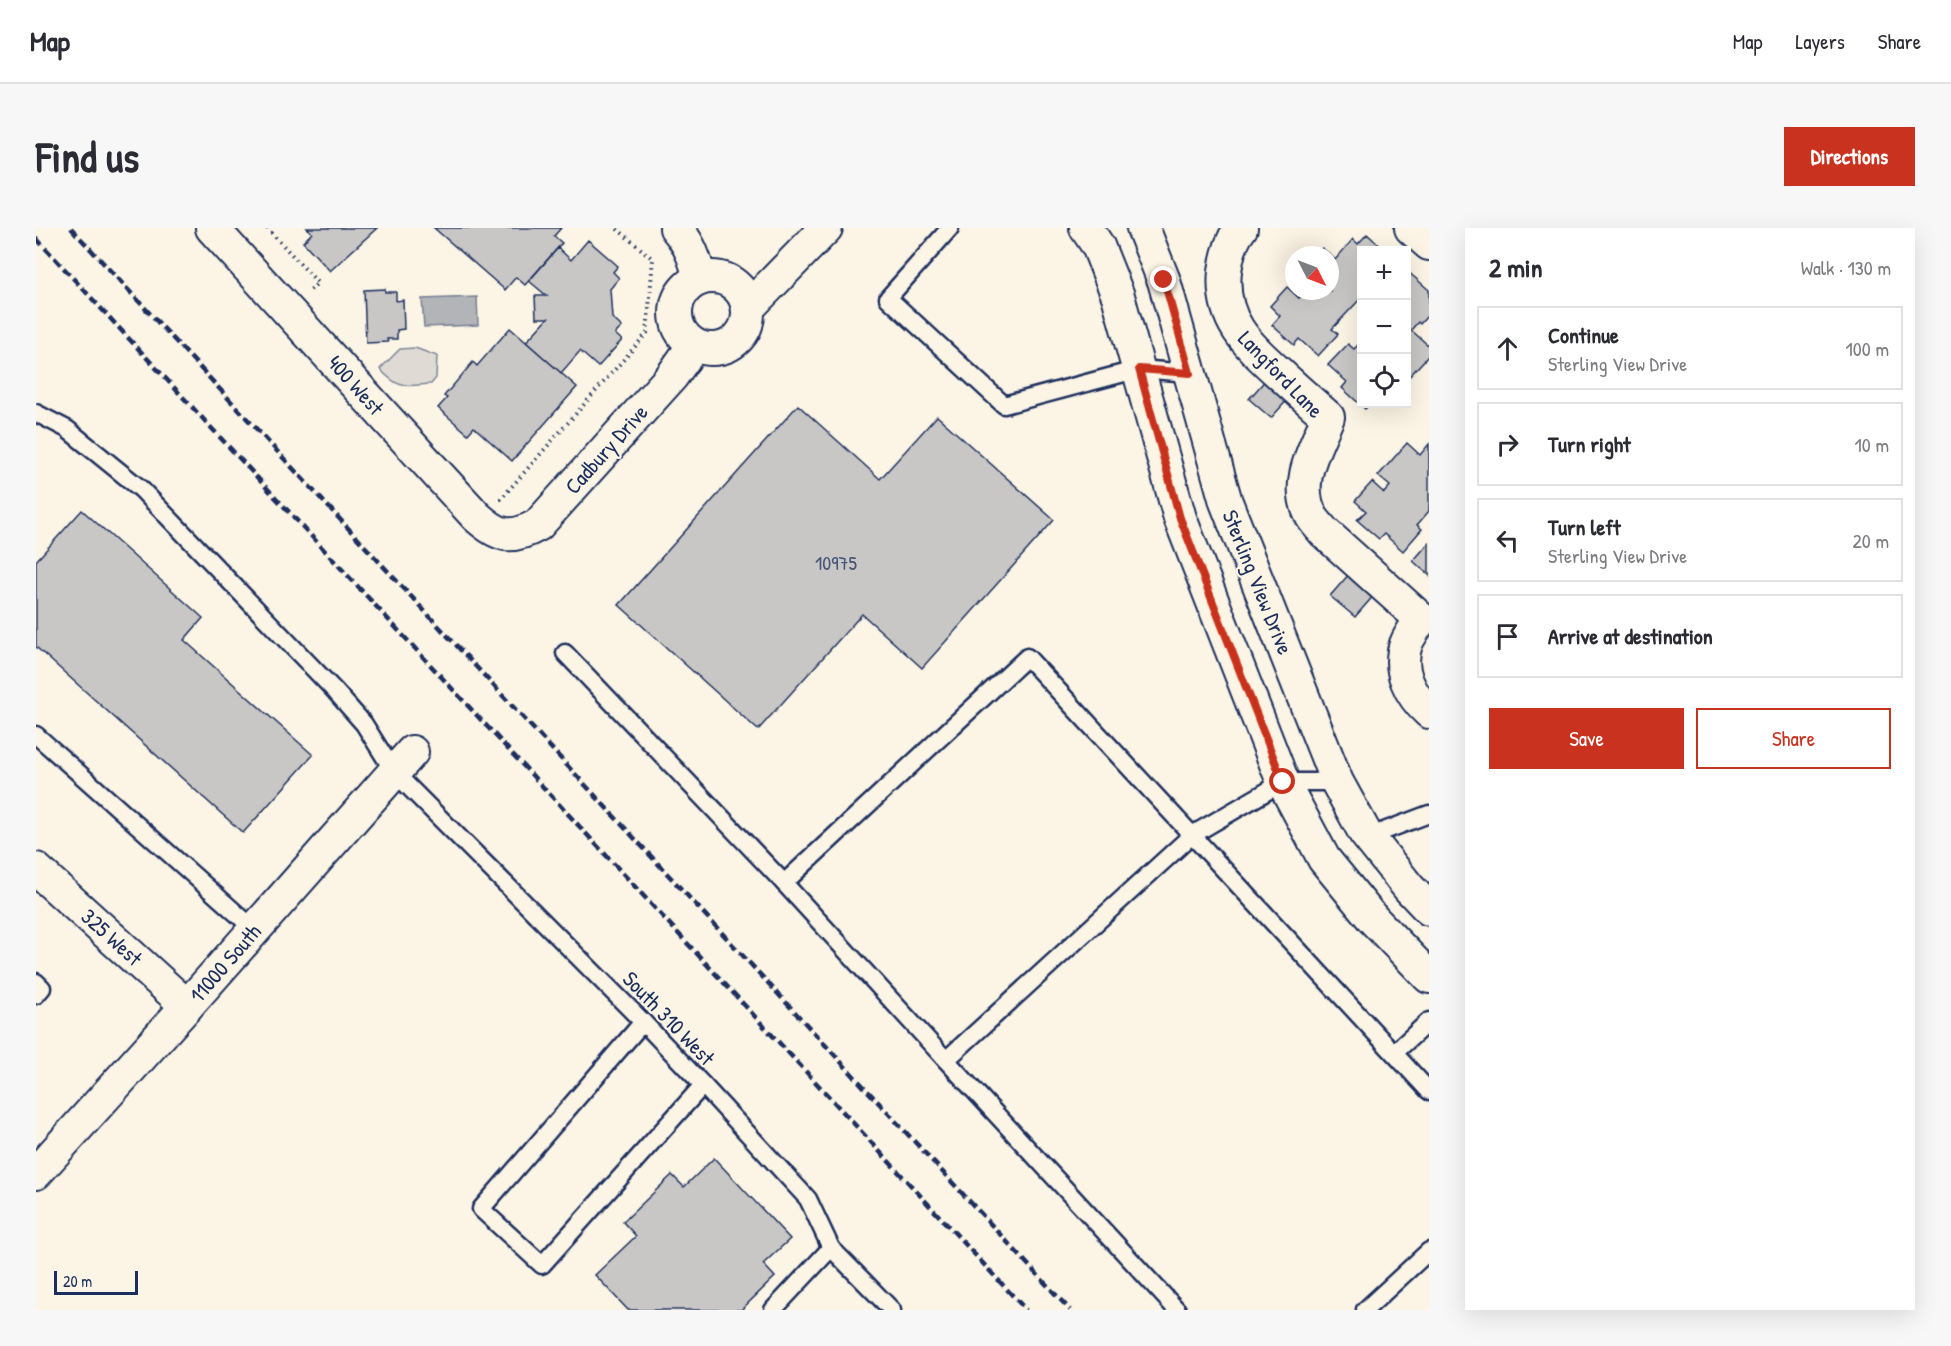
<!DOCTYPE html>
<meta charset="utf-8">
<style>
body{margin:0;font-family:"Patrick Hand",sans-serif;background:#f7f7f7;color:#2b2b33}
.controls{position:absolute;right:18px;top:18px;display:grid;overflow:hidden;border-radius:0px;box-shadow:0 6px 24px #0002}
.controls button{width:54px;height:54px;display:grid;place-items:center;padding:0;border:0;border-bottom:2px solid #e1e1e2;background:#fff;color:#2b2b33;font:30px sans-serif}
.compass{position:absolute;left:1249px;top:18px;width:54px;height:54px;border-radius:50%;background:#fff;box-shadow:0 6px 24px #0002;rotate:132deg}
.scale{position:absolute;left:18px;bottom:15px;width:84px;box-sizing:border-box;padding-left:6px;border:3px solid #1b2f5e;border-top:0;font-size:16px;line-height:21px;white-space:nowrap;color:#1b2f5e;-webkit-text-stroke:4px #fcf5e5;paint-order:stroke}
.stop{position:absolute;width:18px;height:18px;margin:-14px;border:4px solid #c8321e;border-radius:50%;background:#fff}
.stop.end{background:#c8321e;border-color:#fff;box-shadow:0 2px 6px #0008}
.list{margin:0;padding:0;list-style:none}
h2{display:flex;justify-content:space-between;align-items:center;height:78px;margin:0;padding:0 24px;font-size:26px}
h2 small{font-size:20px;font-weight:400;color:#7c7c81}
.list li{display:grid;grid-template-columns:39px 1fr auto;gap:18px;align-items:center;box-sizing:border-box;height:84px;margin:0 12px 12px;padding:0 12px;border:2px solid #e1e1e2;border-radius:0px}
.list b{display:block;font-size:22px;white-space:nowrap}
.list p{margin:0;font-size:20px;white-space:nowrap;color:#7c7c81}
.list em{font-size:20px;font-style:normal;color:#7c7c81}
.actions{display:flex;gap:12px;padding:18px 24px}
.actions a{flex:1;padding:14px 0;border:2px solid #c8321e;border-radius:0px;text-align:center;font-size:21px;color:#c8321e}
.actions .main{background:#c8321e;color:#fff}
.icon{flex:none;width:33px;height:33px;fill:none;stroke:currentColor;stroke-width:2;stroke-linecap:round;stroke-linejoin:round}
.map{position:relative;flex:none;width:1393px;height:1082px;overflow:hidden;border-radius:0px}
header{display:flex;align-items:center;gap:36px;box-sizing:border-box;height:84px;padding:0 30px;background:#fff;border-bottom:2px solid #e1e1e2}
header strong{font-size:28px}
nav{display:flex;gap:33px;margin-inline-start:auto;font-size:21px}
.intro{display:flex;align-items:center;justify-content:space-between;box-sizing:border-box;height:144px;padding:0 36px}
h1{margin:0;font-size:42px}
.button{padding:15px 27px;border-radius:0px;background:#c8321e;color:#fff;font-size:21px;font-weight:700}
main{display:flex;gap:36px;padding:0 36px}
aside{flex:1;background:#fff;border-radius:0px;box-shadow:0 6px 24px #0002}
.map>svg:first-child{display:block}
.green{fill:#dfdbd4;stroke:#7d8599;stroke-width:1.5}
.water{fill:#b2b4b8;stroke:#767f94;stroke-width:1.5}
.building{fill:#c8c7c6;stroke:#1b2f5e;stroke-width:1.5}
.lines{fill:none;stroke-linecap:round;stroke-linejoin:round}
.lane-casing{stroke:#1b2f5e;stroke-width:21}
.street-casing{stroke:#1b2f5e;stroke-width:36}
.path{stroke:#1b2f5e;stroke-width:4;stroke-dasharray:1.5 4.5;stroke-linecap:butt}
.lane{stroke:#fcf5e5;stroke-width:16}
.street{stroke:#fcf5e5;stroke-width:32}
.rail{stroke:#1b2f5e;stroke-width:4.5;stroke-dasharray:9 4.5;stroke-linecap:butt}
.route{stroke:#c8321e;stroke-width:8}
.labels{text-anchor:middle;stroke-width:4.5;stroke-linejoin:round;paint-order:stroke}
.number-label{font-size:20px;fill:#465578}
.street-label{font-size:22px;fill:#1b2f5e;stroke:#fcf5e5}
</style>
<header>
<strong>Map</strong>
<nav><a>Map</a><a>Layers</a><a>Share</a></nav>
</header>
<div class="intro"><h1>Find us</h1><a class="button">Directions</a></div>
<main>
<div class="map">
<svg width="1393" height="1082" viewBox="0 0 1393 1082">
<rect width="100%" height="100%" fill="#fcf5e5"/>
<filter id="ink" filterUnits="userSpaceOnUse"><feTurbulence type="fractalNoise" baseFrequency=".0167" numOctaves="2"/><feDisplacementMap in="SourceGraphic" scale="12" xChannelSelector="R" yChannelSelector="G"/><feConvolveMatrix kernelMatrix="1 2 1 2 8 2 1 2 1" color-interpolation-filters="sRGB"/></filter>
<g filter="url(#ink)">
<path class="green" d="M379,120L401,128L400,150L395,156C369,158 363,162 344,141L364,121Z"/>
<polygon class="water" points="441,69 442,97 388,99 386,71"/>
<g class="building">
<polygon points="271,0 341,0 294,43 267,14 276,5"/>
<polygon points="398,0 525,0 518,8 526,15 489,57 480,49 469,62"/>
<polygon points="1331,6 1349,22 1326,22 1326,69 1296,101 1302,106 1282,128 1263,111 1258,117 1236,97 1244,88 1234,78 1251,59 1263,70 1268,63 1294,63 1294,27 1299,32 1317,11 1322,16"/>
<polygon points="552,12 582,38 577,44 583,50 574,61 576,90 586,99 579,106 586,112 562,139 544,123 525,145 490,114 512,90 500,90 499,68 511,68 493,53 522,20 535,32"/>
<polygon points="1286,20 1294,27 1280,27"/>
<polygon points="1370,42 1393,62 1393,86 1384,96 1382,94 1375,102 1393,118 1393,127 1370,152"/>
<polygon points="349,61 349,64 360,64 360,73 367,72 368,101 361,102 361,111 351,111 352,114 330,115 328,62"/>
<polygon points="474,100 541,159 476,233 438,199 432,206 402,180 411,170 408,168 437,134 441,138"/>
<polygon points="1326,113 1326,176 1334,176 1329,181 1306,160 1311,154 1292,137 1312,116 1318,121"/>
<polygon points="1232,149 1254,169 1235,190 1213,171"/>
<polygon points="762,177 844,251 901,188 1018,292 886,440 826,386 722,502 583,377"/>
<polygon points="1371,215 1384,227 1393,216 1393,283 1381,297 1386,301 1367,323 1348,306 1343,311 1321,292 1330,283 1319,273 1336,254 1348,265 1354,258 1342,248"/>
<polygon points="46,282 167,390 148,412 277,527 207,605 0,419 0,333"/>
<polygon points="1393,315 1393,347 1377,333"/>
<polygon points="1314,345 1339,366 1319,389 1294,368"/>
<polygon points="678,930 754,1011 727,1036 739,1049 705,1082 592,1082 559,1047 600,1008 587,994 636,947 648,959"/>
</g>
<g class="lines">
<g class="lane-casing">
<g id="lane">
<polyline points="914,0 852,70 968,177 1103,141 1153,145"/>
<polyline points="0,185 31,201 105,261 299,463 328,496 358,544 607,794 667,857 772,971 795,1020 856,1082"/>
<polyline points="529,425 748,655 910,832 1156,607 1247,554 1301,554"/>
<polyline points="0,507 219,702"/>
<polyline points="1332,609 1393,586"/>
<polyline points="748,655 991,429 1393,863"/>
<polyline points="0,754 6,760 0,767"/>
<polyline points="607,794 445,981 506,1037 667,857"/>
<polyline points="1358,825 1393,793"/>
<polyline points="910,832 1141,1082"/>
<polyline points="737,1082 795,1020"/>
<polyline points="1329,1082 1393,1023"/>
</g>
</g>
<g class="street-casing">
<g id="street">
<path d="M176,0L440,288C463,309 475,312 502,297L636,148L658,117"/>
<path d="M640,0C654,16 659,31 664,51"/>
<polyline points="1050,0 1062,18 1082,68 1144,290 1247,554 1288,631 1337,691 1393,749"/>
<polyline points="1107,0 1128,53 1190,274 1301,554 1329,605 1373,660 1393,681"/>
<path d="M1205,0C1196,11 1191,28 1189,43C1184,92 1211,116 1244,146C1260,161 1276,175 1292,189C1279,220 1257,256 1276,289C1279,294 1284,299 1288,304L1385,391C1380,399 1373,408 1370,416C1361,442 1374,467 1393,484"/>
<polyline points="1375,0 1393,16"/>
<circle cx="676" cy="85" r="36"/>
<polyline points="712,80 790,0"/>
<polyline points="0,641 151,778"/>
<polyline points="0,945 151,778 376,524"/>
</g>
</g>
<g class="path">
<polyline points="231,0 282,55 272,64"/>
<polyline points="464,272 611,105 617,31 580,0"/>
</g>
<use href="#lane" class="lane"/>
<use href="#street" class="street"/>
<g class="rail">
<polyline points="35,0 1034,1082"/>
<polyline points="0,10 990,1082"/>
</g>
</g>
</g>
<g class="lines" filter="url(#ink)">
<polyline class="route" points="1128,52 1154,145 1103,141 1144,290 1247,554"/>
</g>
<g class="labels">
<g class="number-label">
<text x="800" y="342">10975</text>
</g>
<g class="street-label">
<text transform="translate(1245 146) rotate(46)" y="8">Langford Lane</text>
<text transform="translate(320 157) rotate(48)" y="8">400 West</text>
<text transform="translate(570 221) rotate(-48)" y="8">Cadbury Drive</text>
<text transform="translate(1222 354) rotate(68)" y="8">Sterling View Drive</text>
<text transform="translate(76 709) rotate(42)" y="8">325 West</text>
<text transform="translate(189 735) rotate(-49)" y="8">11000 South</text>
<text transform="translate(633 790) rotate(46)" y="8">South 310 West</text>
</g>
</g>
</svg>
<div class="controls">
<button>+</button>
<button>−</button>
<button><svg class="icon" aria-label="locate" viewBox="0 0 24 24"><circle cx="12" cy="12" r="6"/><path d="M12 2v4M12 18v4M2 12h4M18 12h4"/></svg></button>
</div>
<svg class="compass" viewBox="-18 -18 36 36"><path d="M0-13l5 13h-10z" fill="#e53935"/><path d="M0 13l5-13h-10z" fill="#7c7c81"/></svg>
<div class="scale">20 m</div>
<div class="stop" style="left:1247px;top:554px"></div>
<div class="stop end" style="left:1128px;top:52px"></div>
</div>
<aside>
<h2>2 min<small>Walk · 130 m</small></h2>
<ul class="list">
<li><svg class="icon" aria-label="ahead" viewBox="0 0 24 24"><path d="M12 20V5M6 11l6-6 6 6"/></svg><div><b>Continue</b><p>Sterling View Drive</p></div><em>100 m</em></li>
<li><svg class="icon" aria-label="right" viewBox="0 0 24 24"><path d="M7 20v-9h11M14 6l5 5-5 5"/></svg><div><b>Turn right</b></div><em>10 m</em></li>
<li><svg class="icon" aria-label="left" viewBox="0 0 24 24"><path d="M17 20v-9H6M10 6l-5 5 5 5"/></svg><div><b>Turn left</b><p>Sterling View Drive</p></div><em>20 m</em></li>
<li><svg class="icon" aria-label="arrive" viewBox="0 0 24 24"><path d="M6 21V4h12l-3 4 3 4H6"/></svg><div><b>Arrive at destination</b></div></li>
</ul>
<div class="actions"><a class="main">Save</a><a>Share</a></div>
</aside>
</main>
